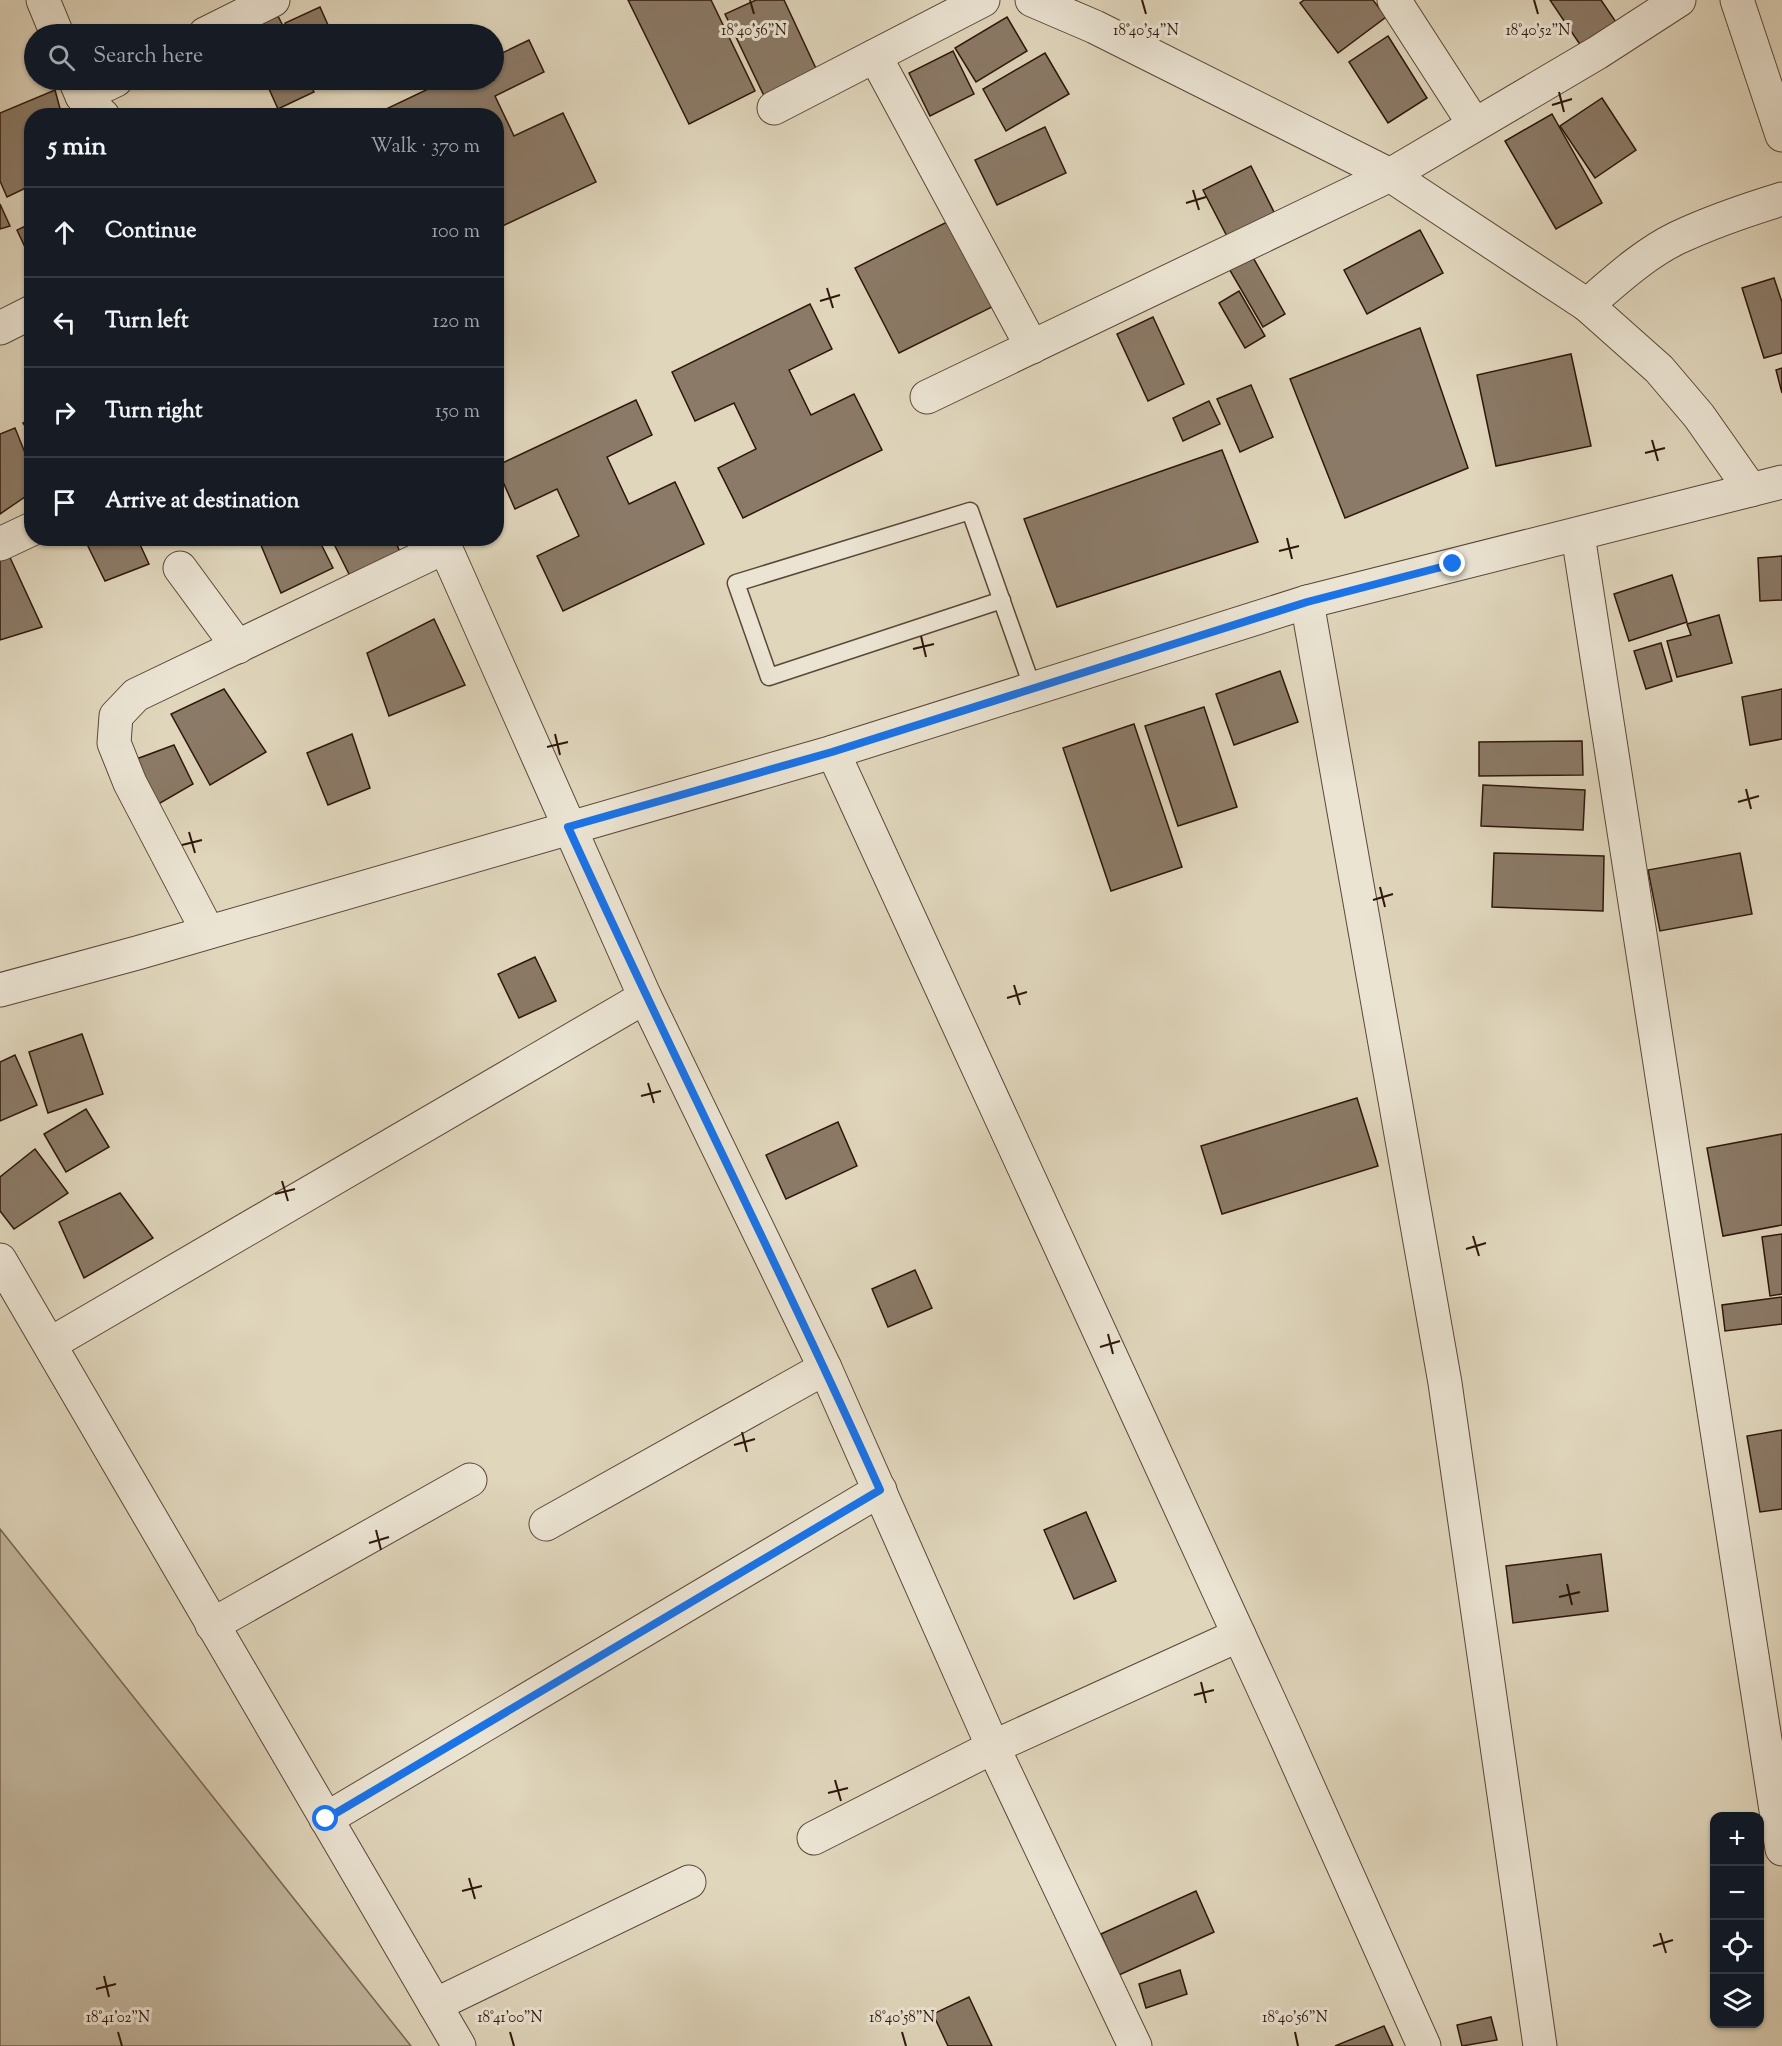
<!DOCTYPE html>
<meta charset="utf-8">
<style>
body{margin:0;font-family:"Sorts Mill Goudy",serif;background:#20242c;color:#f1f3f6}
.controls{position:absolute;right:18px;bottom:18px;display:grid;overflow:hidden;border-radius:12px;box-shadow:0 2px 4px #0004}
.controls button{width:54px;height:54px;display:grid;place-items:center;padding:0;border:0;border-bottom:2px solid #363941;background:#171b24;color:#f1f3f6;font:30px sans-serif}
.stop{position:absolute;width:18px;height:18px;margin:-14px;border:4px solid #1a73e8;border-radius:50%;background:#fff}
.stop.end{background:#1a73e8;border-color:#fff;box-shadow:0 2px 6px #0008}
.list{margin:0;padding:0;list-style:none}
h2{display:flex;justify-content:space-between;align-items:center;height:78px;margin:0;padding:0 24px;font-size:26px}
h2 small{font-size:20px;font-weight:400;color:#9ea1a6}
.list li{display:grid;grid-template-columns:39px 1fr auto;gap:18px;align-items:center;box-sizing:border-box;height:90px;padding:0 24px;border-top:2px solid #363941}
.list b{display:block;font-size:22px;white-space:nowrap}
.list em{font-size:20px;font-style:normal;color:#9ea1a6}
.icon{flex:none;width:33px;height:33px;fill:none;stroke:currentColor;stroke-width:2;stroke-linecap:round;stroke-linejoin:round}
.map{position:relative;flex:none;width:1782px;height:2046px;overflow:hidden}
.search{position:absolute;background:#171b24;box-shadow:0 2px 4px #0004;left:24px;top:24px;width:480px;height:66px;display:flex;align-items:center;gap:15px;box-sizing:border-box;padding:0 21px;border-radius:33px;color:#9ea1a6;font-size:22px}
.panel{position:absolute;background:#171b24;box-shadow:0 2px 4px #0004;left:24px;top:108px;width:480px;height:438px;border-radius:24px}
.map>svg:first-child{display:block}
.green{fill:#c2b69e;stroke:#786654;stroke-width:1.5}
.building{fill:#8b7a67;stroke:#2e170b;stroke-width:1.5}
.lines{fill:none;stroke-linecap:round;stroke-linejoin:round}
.lane-casing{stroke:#5a4737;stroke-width:19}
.street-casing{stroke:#5a4737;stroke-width:35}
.lane{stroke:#ebe4d3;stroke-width:16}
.street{stroke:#ebe4d3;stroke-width:33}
.route{stroke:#1a73e8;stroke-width:8}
.ticks{fill:none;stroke:#2e170b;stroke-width:2}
.ticks-label{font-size:15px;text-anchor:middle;fill:#2e170b;stroke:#ebe4d3;stroke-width:6;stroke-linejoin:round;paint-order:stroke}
</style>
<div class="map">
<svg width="1782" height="2046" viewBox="0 0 1782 2046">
<rect width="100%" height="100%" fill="#e0d6bc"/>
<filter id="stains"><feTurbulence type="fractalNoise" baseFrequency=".00333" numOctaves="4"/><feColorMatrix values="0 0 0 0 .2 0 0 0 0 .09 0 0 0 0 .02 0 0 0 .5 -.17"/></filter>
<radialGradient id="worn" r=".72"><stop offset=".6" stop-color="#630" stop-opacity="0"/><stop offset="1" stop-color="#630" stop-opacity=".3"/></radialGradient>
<polygon class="green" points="0,1529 411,2046 0,2046"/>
<g class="building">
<polygon points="628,0 711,0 755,91 689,124"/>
<polygon points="756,0 784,0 819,75 766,100 725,14"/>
<polygon points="1304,0 1373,0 1386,17 1338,53 1300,3"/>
<polygon points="1550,0 1601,0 1618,25 1583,49"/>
<polygon points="320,7 332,34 290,34 285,23"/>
<polygon points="278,16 287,34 244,34 243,32"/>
<polygon points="1007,17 1027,51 976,82 955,48"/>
<polygon points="1388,36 1427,98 1388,123 1349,62"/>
<polygon points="529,40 544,72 495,96 514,136 563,113 596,182 496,229 496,116 389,116 386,109 447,80 494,80 494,57"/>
<polygon points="953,51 974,94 930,116 909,73"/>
<polygon points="1045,53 1069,94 1006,131 983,89"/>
<polygon points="265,80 308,80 314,92 278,109"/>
<polygon points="55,90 62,116 32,116 32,185 7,197 0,181 0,113"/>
<polygon points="1602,98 1636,150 1595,178 1560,126"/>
<polygon points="1552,114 1602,203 1556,229 1505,141"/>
<polygon points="1045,127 1066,173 997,205 975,160"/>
<polygon points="1251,166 1277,218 1230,242 1203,190"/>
<polygon points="0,204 10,226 0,229"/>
<polygon points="949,221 992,307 899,353 855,268"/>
<polygon points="32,223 32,262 17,230"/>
<polygon points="1420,230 1443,273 1367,314 1344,270"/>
<polygon points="1251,254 1285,314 1263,327 1228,267"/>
<polygon points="1774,278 1782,302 1782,353 1764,358 1742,288"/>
<polygon points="1239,291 1265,336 1245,348 1219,303"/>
<polygon points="810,304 832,349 789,370 811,415 854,394 882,450 743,518 718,468 756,449 734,403 695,421 672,372"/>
<polygon points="1153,317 1184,384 1148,401 1117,334"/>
<polygon points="1420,328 1468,468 1345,518 1290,379"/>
<polygon points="1571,354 1591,446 1496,466 1477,375"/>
<polygon points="1782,368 1782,393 1776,370"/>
<polygon points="1251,385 1273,437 1240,452 1217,399"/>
<polygon points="636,400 652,435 607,457 629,504 675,482 704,544 563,611 537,556 579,536 557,489 515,509 496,466"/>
<polygon points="1209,401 1220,424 1183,441 1173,418"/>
<polygon points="32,418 32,437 23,423"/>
<polygon points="15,428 32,470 32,492 0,514 0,434"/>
<polygon points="1222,450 1258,542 1057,607 1024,519"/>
<polygon points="84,538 137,538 149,564 105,581"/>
<polygon points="258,538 318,538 333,568 281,593"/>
<polygon points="331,538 394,538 400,552 350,576"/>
<polygon points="7,551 42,627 0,640 0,555"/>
<polygon points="1782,556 1782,600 1760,601 1758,558"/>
<polygon points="1672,575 1687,622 1629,641 1614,594"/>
<polygon points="1719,615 1732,663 1677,677 1667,641 1691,635 1687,624"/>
<polygon points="434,619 465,685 389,716 367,653"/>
<polygon points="1661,643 1672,681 1646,689 1634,651"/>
<polygon points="1280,671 1298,722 1234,745 1216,694"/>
<polygon points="224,689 266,752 210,785 171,714"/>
<polygon points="1782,689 1782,739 1750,745 1742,697"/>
<polygon points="1204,707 1237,807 1178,826 1145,726"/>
<polygon points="1134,724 1182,867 1111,891 1063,748"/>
<polygon points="352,734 370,788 328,805 307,753"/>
<polygon points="1582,741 1583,775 1479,776 1479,742"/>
<polygon points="174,745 193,784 155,806 131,761"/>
<polygon points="1483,785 1585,790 1583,830 1481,826"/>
<polygon points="1494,853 1604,856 1603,911 1492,907"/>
<polygon points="1740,853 1752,914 1660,931 1648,870"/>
<polygon points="535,957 556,1001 519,1018 498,974"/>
<polygon points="82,1034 103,1094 48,1113 29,1052"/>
<polygon points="15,1055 37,1105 0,1121 0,1062"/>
<polygon points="1357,1098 1378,1166 1222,1214 1201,1146"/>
<polygon points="86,1109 109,1147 66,1172 44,1134"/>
<polygon points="838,1122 857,1166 786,1199 766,1155"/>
<polygon points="1782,1134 1782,1225 1723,1236 1707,1148"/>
<polygon points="35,1149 68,1193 14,1229 0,1211 0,1177"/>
<polygon points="120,1193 153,1238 84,1278 59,1222"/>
<polygon points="1782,1234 1782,1294 1770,1296 1762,1237"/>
<polygon points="915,1270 932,1308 888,1327 872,1289"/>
<polygon points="1782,1297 1782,1324 1725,1331 1722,1305"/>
<polygon points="1782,1430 1782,1509 1760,1512 1747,1436"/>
<polygon points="1086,1512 1116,1581 1074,1599 1044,1530"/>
<polygon points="1601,1554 1608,1611 1513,1623 1506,1566"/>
<polygon points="1196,1891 1214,1932 1119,1975 1101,1934"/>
<polygon points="1180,1970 1187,1994 1146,2008 1139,1984"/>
<polygon points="969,1997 992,2046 948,2046 933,2014"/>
<polygon points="1491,2017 1497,2040 1462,2046 1457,2025"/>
<polygon points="1384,2026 1393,2046 1335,2046"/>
</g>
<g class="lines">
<g class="lane-casing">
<polyline id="lane" points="1002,600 769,677 736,583 970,511 1033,689"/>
</g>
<g class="street-casing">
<g id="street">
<polyline points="43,0 57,34"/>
<polyline points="1032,0 1095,27 1390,175 1587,305 1659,369 1699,416 1751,490"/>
<polyline points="1394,0 1474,124"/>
<polyline points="1737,0 1782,135"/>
<polyline points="205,34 273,0"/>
<polyline points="875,56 1032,347"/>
<polyline points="75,80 82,96 103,116"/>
<polyline points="82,96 116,80"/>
<polyline points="774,108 983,0"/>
<path d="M1587,305C1615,281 1644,254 1677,238C1711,222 1746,210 1782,199"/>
<polyline points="0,328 32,312"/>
<polyline points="927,397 1390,175 1597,53 1679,0"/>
<polyline points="1578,535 1782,1849"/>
<polyline points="441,538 645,997 825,1368 993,1747 1135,2046"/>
<polyline points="0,544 32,529"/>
<polyline points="180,568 238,647"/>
<polyline points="1307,602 1445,1383 1540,2046"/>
<polyline points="833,752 1284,1733 1424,2046"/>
<polyline points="208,932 130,783 114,743 116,716 136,695 445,547"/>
<polyline points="0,990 137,953 833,752 1307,602 1782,482"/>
<polyline points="0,1260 459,2046"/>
<polyline points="50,1344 645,997"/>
<polyline points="546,1524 825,1368"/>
<polyline points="212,1625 470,1480"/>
<polyline points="326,1819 880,1490"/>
<polyline points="814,1838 993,1747 1239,1635"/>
<polyline points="435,2005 689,1882"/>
</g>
</g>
<use href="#lane" class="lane"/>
<use href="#street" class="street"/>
</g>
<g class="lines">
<path class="route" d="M326,1819L880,1490C780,1267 669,1050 568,827L832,752L1307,602L1453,564"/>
</g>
<path class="ticks" d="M750,0L754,14M1142,0L1146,14M1534,0L1538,14M1559,92L1564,112M1552,105L1572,99M1193,190L1199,210M1186,203L1206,197M827,288L833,308M820,301L840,295M1652,440L1658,461M1645,453L1665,448M1287,538L1292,559M1279,551L1299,546M921,636L926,657M913,649L934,644M555,734L560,755M547,747L568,742M1746,789L1751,809M1738,802L1759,796M189,832L195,853M182,845L202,840M1380,887L1385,907M1373,900L1393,894M1014,985L1020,1005M1007,998L1027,992M648,1083L654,1103M641,1096L661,1091M282,1181L288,1201M275,1194L295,1189M1473,1236L1479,1256M1466,1249L1486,1243M1108,1334L1113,1354M1100,1347L1120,1341M742,1432L747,1452M734,1445L755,1439M376,1530L381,1550M369,1543L389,1537M1567,1584L1572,1605M1559,1597L1580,1592M1201,1682L1206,1703M1194,1695L1214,1690M835,1780L841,1801M828,1793L848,1788M469,1878L475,1899M462,1891L482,1886M1660,1933L1666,1953M1653,1946L1673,1940M104,1976L109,1997M96,1989L116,1984M118,2032L122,2046M510,2032L514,2046M902,2032L906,2046M1295,2032L1298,2046"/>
<g class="ticks-label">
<text x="754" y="35">18°40'56"N</text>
<text x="1146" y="35">18°40'54"N</text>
<text x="1538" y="35">18°40'52"N</text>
<text x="118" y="2022">18°41'02"N</text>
<text x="510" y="2022">18°41'00"N</text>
<text x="902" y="2022">18°40'58"N</text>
<text x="1295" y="2022">18°40'56"N</text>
</g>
<rect width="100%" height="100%" filter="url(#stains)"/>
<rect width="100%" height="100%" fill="url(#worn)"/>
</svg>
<div class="controls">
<button>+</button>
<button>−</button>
<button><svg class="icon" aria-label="locate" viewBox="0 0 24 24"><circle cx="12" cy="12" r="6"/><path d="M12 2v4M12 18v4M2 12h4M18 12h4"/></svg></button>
<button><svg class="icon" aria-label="layers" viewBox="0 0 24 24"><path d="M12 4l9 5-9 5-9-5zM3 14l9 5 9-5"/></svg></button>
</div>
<div class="stop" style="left:326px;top:1819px"></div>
<div class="stop end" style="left:1453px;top:564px"></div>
<div class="search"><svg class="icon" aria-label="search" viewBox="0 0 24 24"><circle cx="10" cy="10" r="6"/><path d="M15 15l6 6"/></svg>Search here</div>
<section class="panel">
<h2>5 min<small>Walk · 370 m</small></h2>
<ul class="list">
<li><svg class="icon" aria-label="ahead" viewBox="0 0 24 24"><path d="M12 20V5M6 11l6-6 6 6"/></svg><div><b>Continue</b></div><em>100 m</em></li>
<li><svg class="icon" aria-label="left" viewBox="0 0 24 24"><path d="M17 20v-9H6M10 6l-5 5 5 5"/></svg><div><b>Turn left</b></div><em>120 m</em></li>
<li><svg class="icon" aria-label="right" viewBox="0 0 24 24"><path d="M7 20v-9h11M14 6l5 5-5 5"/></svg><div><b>Turn right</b></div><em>150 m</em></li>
<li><svg class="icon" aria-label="arrive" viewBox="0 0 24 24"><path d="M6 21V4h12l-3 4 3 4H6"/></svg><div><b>Arrive at destination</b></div></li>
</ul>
</section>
</div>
